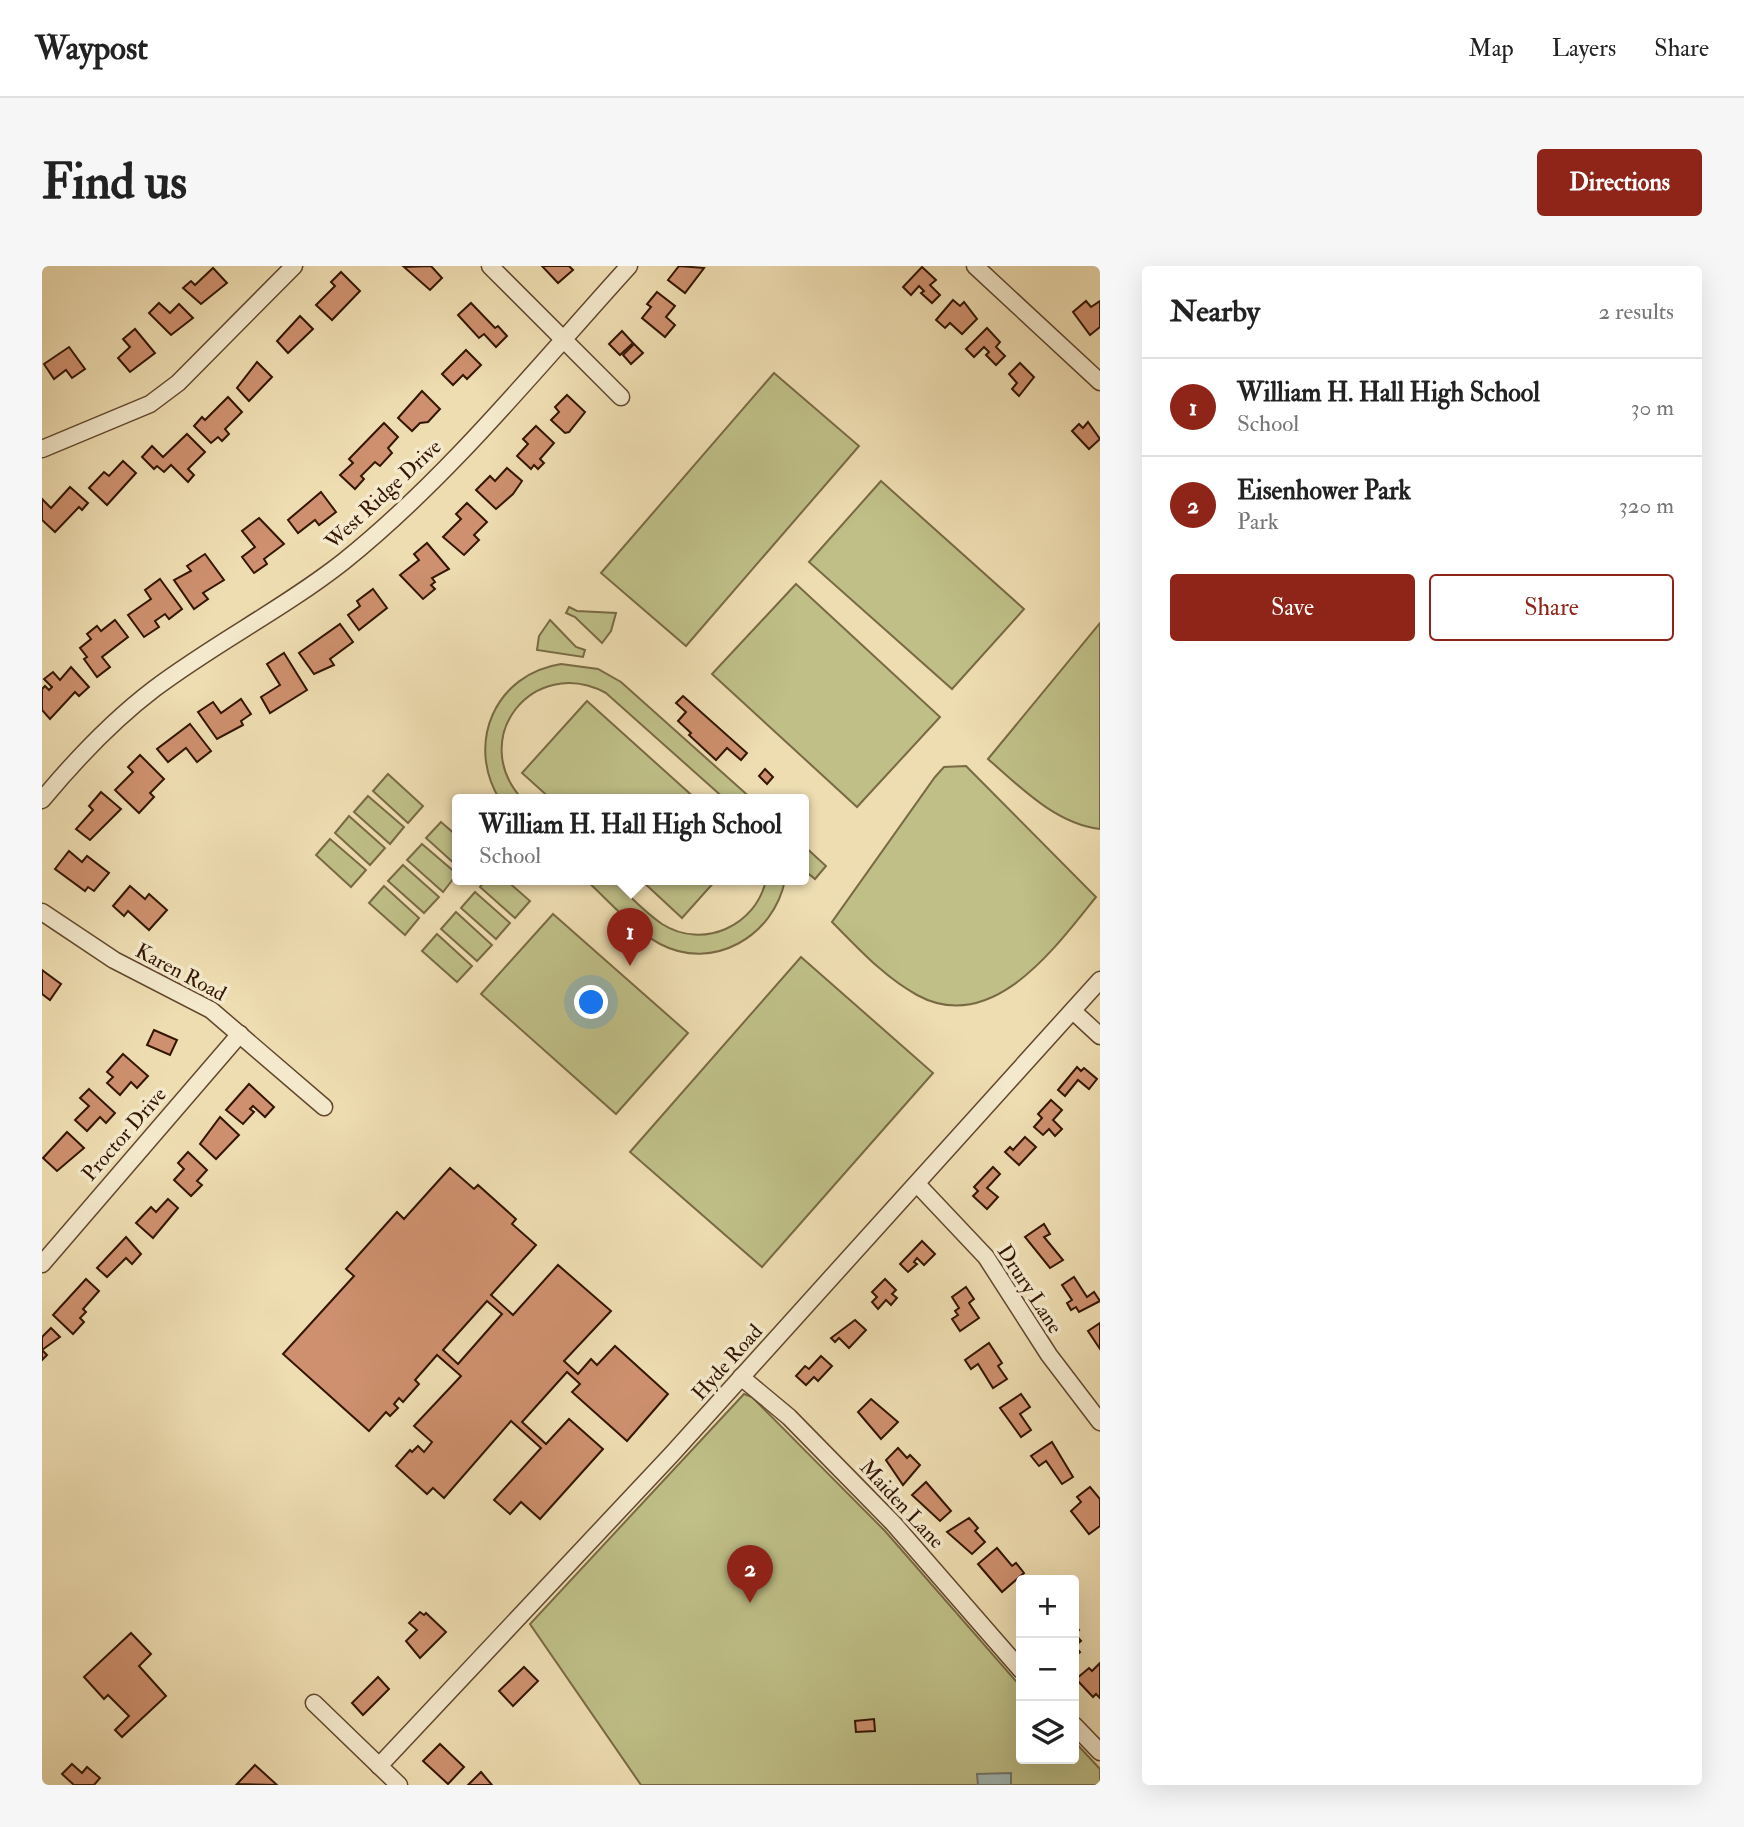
<!DOCTYPE html>
<meta charset="utf-8">
<style>
body{margin:0;font-family:"IM FELL Double Pica",serif;background:#f6f6f6;color:#222}
.controls{position:absolute;right:21px;bottom:21px;display:grid;overflow:hidden;border-radius:7px;box-shadow:0 7px 28px #0002}
.controls button{width:63px;height:63px;display:grid;place-items:center;padding:0;border:0;border-bottom:2px solid #e0e0e0;background:#fff;color:#222;font:35px sans-serif}
.you{position:absolute;left:550px;top:737px;width:24px;height:24px;margin:-18px;border:5px solid #fff;border-radius:50%;background:#1a73e8;box-shadow:0 0 0 10px #1a73e833}
.badge{display:grid;place-items:center;width:46px;height:46px;border-radius:50%;background:#8f2418;color:#fff;font-size:23px;font-weight:700}
.pin{position:absolute;translate:-50% -58px;filter:drop-shadow(0 2px 4px #0008)}
.pin::after{content:'';position:absolute;top:37px;width:24px;height:21px;background:inherit;clip-path:polygon(0 0,100% 0,50% 100%)}
.popup{position:absolute;left:410px;top:528px;width:357px;height:91px;box-sizing:border-box;display:grid;place-content:center;border-radius:7px;background:#fff;filter:drop-shadow(0 2px 5px #0005);font-size:23px;white-space:nowrap;color:#767676}
.popup b{font-size:26px;color:#222}
.popup::after{content:'';position:absolute;left:50%;top:100%;margin-left:-14px;border:14px solid transparent;border-top-color:#fff}
.list{margin:0;padding:0;list-style:none}
h2{display:flex;justify-content:space-between;align-items:center;height:91px;margin:0;padding:0 28px;font-size:30px}
h2 small{font-size:23px;font-weight:400;color:#767676}
.list li{display:grid;grid-template-columns:46px 1fr auto;gap:21px;align-items:center;box-sizing:border-box;height:98px;padding:0 28px;border-top:2px solid #e0e0e0}
.list b{display:block;font-size:26px;white-space:nowrap}
.list p{margin:0;font-size:23px;white-space:nowrap;color:#767676}
.list em{font-size:23px;font-style:normal;color:#767676}
.actions{display:flex;gap:14px;padding:21px 28px}
.actions a{flex:1;padding:16px 0;border:2px solid #8f2418;border-radius:7px;text-align:center;font-size:24px;color:#8f2418}
.actions .main{background:#8f2418;color:#fff}
.icon{flex:none;width:38px;height:38px;fill:none;stroke:currentColor;stroke-width:2;stroke-linecap:round;stroke-linejoin:round}
.map{position:relative;flex:none;width:1058px;height:1519px;overflow:hidden;border-radius:7px}
header{display:flex;align-items:center;gap:42px;box-sizing:border-box;height:98px;padding:0 35px;background:#fff;border-bottom:2px solid #e0e0e0}
header strong{font-size:33px}
nav{display:flex;gap:38px;margin-inline-start:auto;font-size:24px}
.intro{display:flex;align-items:center;justify-content:space-between;box-sizing:border-box;height:168px;padding:0 42px}
h1{margin:0;font-size:49px}
.button{padding:18px 32px;border-radius:7px;background:#8f2418;color:#fff;font-size:24px;font-weight:700}
main{display:flex;gap:42px;padding:0 42px}
aside{flex:1;background:#fff;border-radius:7px;box-shadow:0 7px 28px #0002}
.map>svg:first-child{display:block}
.green{fill:#bfbf87;stroke:#796a44;stroke-width:2}
.water{fill:#9eb9b6;stroke:#73776e;stroke-width:2}
.building{fill:#ce906e;stroke:#331502;stroke-width:2;fill-rule:evenodd}
.lines{fill:none;stroke-linecap:round;stroke-linejoin:round}
.minor-casing{stroke:#62472e;stroke-width:19}
.minor{stroke:#f4e9cc;stroke-width:16}
.labels{text-anchor:middle;stroke-width:7;stroke-linejoin:round;paint-order:stroke}
.street-label{font-size:21px;fill:#331502;stroke:#f4e9cc}
</style>
<header>
<strong>Waypost</strong>
<nav><a>Map</a><a>Layers</a><a>Share</a></nav>
</header>
<div class="intro"><h1>Find us</h1><a class="button">Directions</a></div>
<main>
<div class="map">
<svg width="1058" height="1519" viewBox="0 0 1058 1519">
<rect width="100%" height="100%" fill="#eeddb1"/>
<filter id="stains"><feTurbulence type="fractalNoise" baseFrequency=".00286" numOctaves="4"/><feColorMatrix values="0 0 0 0 .2 0 0 0 0 .09 0 0 0 0 .02 0 0 0 .5 -.17"/></filter>
<radialGradient id="worn" r=".72"><stop offset=".6" stop-color="#630" stop-opacity="0"/><stop offset="1" stop-color="#630" stop-opacity=".3"/></radialGradient>
<g class="green">
<polygon points="732,107 817,180 644,380 559,307"/>
<polygon points="839,215 982,343 910,423 767,296"/>
<polygon points="754,318 898,451 815,541 670,408"/>
<polygon points="527,341 535,345 574,347 569,365 560,377 533,351 524,347"/>
<polygon points="508,354 534,381 543,384 541,391 495,384 497,370"/>
<path d="M1058,357V563C1014,558 978,521 946,493Z"/>
<path d="M519,398L556,403L579,416L711,534H684L564,427C491,388 424,473 481,534H458C423,478 453,408 519,398Z"/>
<polygon points="545,435 655,534 510,534 480,507"/>
<path d="M924,500L1054,631C1013,682 950,770 875,729C842,711 816,682 790,656L893,511L902,501Z"/>
<polygon points="346,508 381,540 366,557 331,525"/>
<polygon points="326,530 362,561 348,578 312,546"/>
<polygon points="307,550 343,582 328,599 293,567"/>
<polygon points="399,556 415,570 415,600 384,572"/>
<polygon points="288,573 324,604 309,621 274,589"/>
<polygon points="380,578 415,608 401,626 365,594"/>
<polygon points="761,579 784,600 773,613 761,603"/>
<polygon points="361,599 397,631 382,647 346,615"/>
<polygon points="444,614 464,614 488,635 473,652 438,621"/>
<path d="M544,614H571C587,629 602,646 620,658C661,684 714,660 724,614H743C732,670 671,706 618,678C591,663 567,635 544,614Z"/>
<polygon points="599,614 674,614 640,652"/>
<polygon points="342,620 377,652 363,669 327,637"/>
<polygon points="433,626 468,657 454,673 419,642"/>
<polygon points="414,646 450,679 435,695 399,663"/>
<polygon points="511,648 646,767 574,848 439,728"/>
<polygon points="395,668 430,700 415,716 380,685"/>
<polygon points="759,691 891,807 720,1001 588,886"/>
<polygon points="702,1128 710,1131 843,1265 979,1421 979,1493 1032,1493 1032,1475 1058,1503 1058,1519 599,1519 488,1358"/>
</g>
<polygon class="water" points="969,1507 969,1519 936,1519 935,1508"/>
<g class="building">
<polygon points="389,0 400,12 388,24 362,1"/>
<polygon points="500,0 527,0 531,4 516,17"/>
<polygon points="637,0 662,2 643,27 626,14"/>
<polygon points="880,1 894,14 888,19 898,29 890,37 879,27 882,25 877,20 869,29 861,21"/>
<polygon points="171,2 185,17 159,38 141,22 149,15 153,19"/>
<polygon points="299,6 318,25 290,54 274,39 293,20 289,16"/>
<polygon points="615,26 633,40 624,51 633,59 623,71 600,52 609,41 605,38"/>
<polygon points="911,34 918,40 922,36 935,53 920,68 908,57 903,62 894,54"/>
<polygon points="1044,35 1049,41 1058,35 1058,61 1048,69 1031,46"/>
<polygon points="117,37 128,47 137,38 151,52 129,69 107,47"/>
<polygon points="429,37 453,62 456,60 465,70 454,81 442,68 437,72 416,49"/>
<polygon points="258,50 271,63 246,87 235,75"/>
<polygon points="945,62 958,76 954,81 963,90 954,99 944,89 947,86 942,81 932,91 924,83"/>
<polygon points="93,63 113,87 88,106 76,92 88,81 81,73"/>
<polygon points="580,65 591,77 578,89 567,78"/>
<polygon points="592,78 601,87 589,98 581,89"/>
<polygon points="27,81 43,103 30,112 24,104 12,113 2,98"/>
<polygon points="424,84 439,99 425,113 421,109 411,119 400,108"/>
<polygon points="215,96 230,111 207,135 195,122"/>
<polygon points="978,97 992,111 977,130 970,123 975,117 967,108"/>
<polygon points="380,125 398,143 386,156 378,157 370,165 356,152"/>
<polygon points="525,129 543,146 527,166 523,167 509,154 517,146 513,141"/>
<polygon points="186,131 200,146 183,163 187,168 180,175 176,171 169,177 152,160 160,151 163,154"/>
<polygon points="1046,156 1058,173 1047,183 1030,165 1037,158 1041,162"/>
<polygon points="342,157 356,171 346,182 350,187 338,200 333,196 319,210 322,213 313,223 298,209 311,197 307,193"/>
<polygon points="494,160 512,177 498,193 502,197 496,203 492,199 489,203 475,190 486,178 481,173"/>
<polygon points="145,168 163,186 146,203 152,209 146,216 129,199 122,206 115,200 112,203 100,191 110,180 121,191"/>
<polygon points="81,195 94,207 65,239 47,222 62,206 67,210"/>
<polygon points="465,202 480,215 471,228 454,243 434,224 448,210 453,215"/>
<polygon points="28,221 46,237 40,244 37,241 13,266 0,254 0,233 9,242"/>
<polygon points="279,226 294,246 277,259 273,254 256,267 246,254"/>
<polygon points="425,237 445,256 432,269 437,274 422,289 401,271 419,253 414,248"/>
<polygon points="217,252 242,278 222,293 225,298 212,307 200,291 213,281 200,265"/>
<polygon points="385,277 407,303 390,312 393,316 389,319 393,323 381,333 358,309 377,294 372,288"/>
<polygon points="163,288 182,314 161,327 166,333 152,343 132,314 149,305 145,300"/>
<polygon points="118,313 140,343 127,353 123,348 113,355 117,361 102,371 86,349 109,333 103,324"/>
<polygon points="331,323 345,342 317,364 306,349 318,340 315,335"/>
<polygon points="73,354 86,371 60,391 68,401 55,411 42,393 45,391 38,382 49,373 45,368 55,360 59,365"/>
<polygon points="298,358 311,376 288,393 292,399 272,408 257,387"/>
<polygon points="242,387 265,424 228,447 219,431 238,419 225,398"/>
<polygon points="29,401 47,421 37,430 33,426 8,453 0,444 0,423 3,420 7,424 10,421 2,413 11,406 18,414"/>
<polygon points="641,430 705,487 699,494 685,482 674,494 647,469 649,467 636,455 644,446 634,437"/>
<polygon points="199,433 209,448 199,455 201,459 175,473 156,446 171,436 179,447"/>
<polygon points="148,458 169,485 155,496 144,482 126,496 115,483"/>
<polygon points="98,489 122,513 108,527 112,531 97,547 73,524 91,506 86,501"/>
<polygon points="723,503 731,511 725,518 717,510"/>
<polygon points="59,526 79,543 48,574 34,563 51,544 47,540"/>
<polygon points="27,585 40,596 45,590 67,607 52,625 46,621 43,625 13,603"/>
<polygon points="88,620 103,633 107,628 125,644 107,664 86,645 82,650 71,640"/>
<polygon points="0,704 19,718 8,734 0,728"/>
<polygon points="112,764 135,774 128,789 105,779"/>
<polygon points="81,788 106,810 95,822 89,816 78,829 65,817 71,811 65,806"/>
<polygon points="1035,801 1039,805 1042,802 1055,813 1047,823 1036,814 1023,830 1016,824"/>
<polygon points="207,818 232,841 223,851 211,840 208,843 212,846 201,858 184,844"/>
<polygon points="47,823 73,847 64,857 58,851 45,865 33,854 47,840 38,832"/>
<polygon points="1009,834 1020,844 1011,854 1020,863 1013,870 1007,863 1001,869 992,861 1000,852 996,848"/>
<polygon points="178,851 197,869 174,893 158,878"/>
<polygon points="25,866 42,882 15,905 1,892"/>
<polygon points="983,871 994,881 977,899 963,886 968,881 971,884"/>
<polygon points="146,886 165,904 155,915 160,919 149,930 132,914 142,903 136,897"/>
<polygon points="951,901 958,908 945,922 956,931 945,943 931,930 936,925 932,921"/>
<path d="M408,902L432,923L436,919L474,953L470,958L494,979L449,1029L471,1049L516,999L569,1045L522,1095L536,1108L549,1093L555,1099L573,1080L626,1128L585,1175L530,1126L538,1118L525,1106L480,1156L504,1178L527,1153L561,1183L498,1253L479,1236L468,1248L452,1234L499,1182L469,1155L402,1232L391,1222L385,1228L354,1200L368,1184L370,1186L376,1180L382,1186L390,1176L372,1160L419,1110L395,1089L373,1114L377,1118L361,1136L357,1132L352,1138L356,1142L348,1150L344,1146L327,1165L241,1088L312,1010L304,1003L355,946L362,953ZM445,1035L460,1048L416,1098L401,1084Z"/>
<polygon points="126,933 136,942 111,972 94,957 109,941 114,946"/>
<polygon points="1002,958 1008,968 1002,971 1021,994 1008,1002 983,971"/>
<polygon points="84,971 99,988 90,998 84,992 65,1011 55,1002"/>
<polygon points="880,975 893,988 882,999 875,992 872,996 875,998 866,1006 858,998"/>
<polygon points="1032,1011 1045,1031 1052,1026 1058,1035 1037,1046 1034,1041 1029,1044 1025,1037 1030,1034 1020,1019"/>
<polygon points="44,1013 57,1025 41,1043 44,1046 38,1052 42,1056 31,1068 11,1049"/>
<polygon points="843,1013 854,1024 850,1028 855,1032 849,1039 844,1034 836,1043 830,1036 835,1031 830,1026"/>
<polygon points="924,1021 932,1033 927,1037 937,1052 918,1065 910,1053 916,1049 913,1045 917,1042 910,1031"/>
<polygon points="813,1054 824,1064 807,1082 797,1072 793,1076 789,1072"/>
<polygon points="1058,1057 1058,1083 1046,1065"/>
<polygon points="9,1062 18,1071 0,1084 5,1089 0,1094 0,1071"/>
<polygon points="947,1077 960,1097 956,1100 965,1113 951,1122 936,1098 929,1103 923,1094"/>
<polygon points="779,1090 790,1100 776,1115 772,1111 764,1119 754,1110 763,1100 767,1103"/>
<polygon points="979,1128 988,1141 978,1148 989,1164 979,1171 958,1142"/>
<polygon points="829,1133 856,1156 839,1173 816,1146"/>
<polygon points="1010,1176 1031,1211 1020,1218 1004,1195 997,1200 989,1190"/>
<polygon points="856,1182 865,1192 868,1189 878,1199 861,1219 844,1194"/>
<polygon points="884,1216 909,1245 898,1255 870,1229"/>
<polygon points="1048,1221 1058,1233 1058,1260 1047,1268 1029,1245 1039,1236 1035,1231"/>
<polygon points="927,1252 936,1262 933,1265 943,1276 930,1288 905,1266"/>
<polygon points="955,1282 970,1300 974,1297 982,1307 960,1326 936,1298"/>
<polygon points="378,1346 382,1349 384,1347 404,1366 378,1392 364,1375 375,1364 367,1357"/>
<polygon points="1032,1358 1037,1364 1033,1368 1039,1375 1033,1380 1038,1386 1032,1391"/>
<polygon points="89,1367 109,1388 97,1400 124,1430 80,1471 73,1464 87,1450 66,1429 62,1433 42,1411"/>
<polygon points="1058,1397 1058,1432 1054,1428 1051,1431 1034,1413 1047,1402 1050,1405"/>
<polygon points="482,1401 496,1415 471,1440 457,1425"/>
<polygon points="336,1411 347,1423 321,1449 310,1437"/>
<polygon points="832,1453 833,1465 814,1466 813,1455"/>
<polygon points="398,1478 422,1501 406,1518 381,1495"/>
<polygon points="30,1498 40,1507 45,1501 58,1512 52,1519 32,1519 20,1508"/>
<polygon points="213,1499 235,1519 195,1518"/>
<polygon points="439,1506 450,1519 426,1519"/>
</g>
<g class="lines">
<g class="minor-casing">
<g id="minor">
<polyline points="448,0 579,131"/>
<polyline points="933,0 1058,116"/>
<polyline points="0,183 108,138 136,117 252,0"/>
<path d="M0,534C34,493 70,455 112,423C173,377 241,343 301,296C406,212 497,99 587,0"/>
<polyline points="0,646 72,694 169,744 282,841"/>
<polyline points="1031,745 1058,770"/>
<polyline points="876,919 944,991 1007,1089 1058,1156"/>
<polyline points="0,998 198,768"/>
<polyline points="699,1111 747,1151 851,1257 979,1404"/>
<polyline points="272,1437 357,1519"/>
<polyline points="1032,1459 1058,1486"/>
<polyline points="337,1500 630,1188 1058,714"/>
</g>
</g>
<use href="#minor" class="minor"/>
</g>
<g class="labels">
<g class="street-label">
<text transform="translate(341 228) rotate(-43)" y="7">West Ridge Drive</text>
<text transform="translate(139 706) rotate(28)" y="7">Karen Road</text>
<text transform="translate(82 868) rotate(-49)" y="7">Proctor Drive</text>
<text transform="translate(988 1023) rotate(57)" y="7">Drury Lane</text>
<text transform="translate(685 1096) rotate(-48)" y="7">Hyde Road</text>
<text transform="translate(860 1238) rotate(47)" y="7">Maiden Lane</text>
</g>
</g>
<rect width="100%" height="100%" filter="url(#stains)"/>
<rect width="100%" height="100%" fill="url(#worn)"/>
</svg>
<div class="controls">
<button>+</button>
<button>−</button>
<button><svg class="icon" aria-label="layers" viewBox="0 0 24 24"><path d="M12 4l9 5-9 5-9-5zM3 14l9 5 9-5"/></svg></button>
</div>
<div class="you"></div>
<div class="pin badge" style="left:588px;top:700px">1</div>
<div class="popup"><b>William H. Hall High School</b>School</div>
<div class="pin badge" style="left:708px;top:1337px">2</div>
</div>
<aside>
<h2>Nearby<small>2 results</small></h2>
<ul class="list">
<li><span class="badge">1</span><div><b>William H. Hall High School</b><p>School</p></div><em>30 m</em></li>
<li><span class="badge">2</span><div><b>Eisenhower Park</b><p>Park</p></div><em>320 m</em></li>
</ul>
<div class="actions"><a class="main">Save</a><a>Share</a></div>
</aside>
</main>
